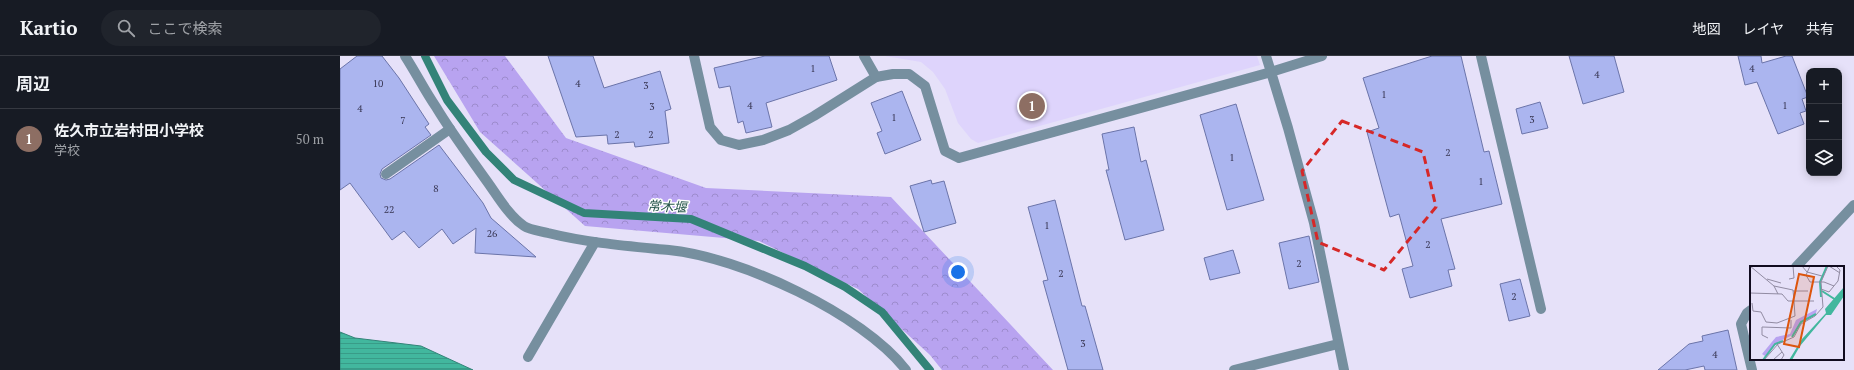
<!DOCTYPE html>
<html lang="ja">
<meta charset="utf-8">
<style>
body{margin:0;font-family:"PT Serif","Noto Sans JP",serif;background:#20242c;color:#f1f3f6}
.controls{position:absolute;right:12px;top:12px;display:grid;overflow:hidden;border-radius:8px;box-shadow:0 2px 10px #0003}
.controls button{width:36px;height:36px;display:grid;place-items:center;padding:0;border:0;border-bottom:1px solid #363941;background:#171b24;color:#f1f3f6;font:20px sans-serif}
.you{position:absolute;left:618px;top:216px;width:14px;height:14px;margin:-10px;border:3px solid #fff;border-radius:50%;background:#1a73e8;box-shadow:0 0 0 6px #1a73e833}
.badge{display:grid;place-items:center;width:26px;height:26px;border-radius:50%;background:#ea580c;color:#fff;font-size:13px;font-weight:700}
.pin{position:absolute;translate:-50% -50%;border:2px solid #fff;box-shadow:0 1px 4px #0006}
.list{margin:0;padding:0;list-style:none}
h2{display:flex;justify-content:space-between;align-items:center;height:52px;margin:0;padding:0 16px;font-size:17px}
h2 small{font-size:13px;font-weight:400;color:#9ea1a6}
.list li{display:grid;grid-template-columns:26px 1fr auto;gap:12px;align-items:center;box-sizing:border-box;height:60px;padding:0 16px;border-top:1px solid #363941}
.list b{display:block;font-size:15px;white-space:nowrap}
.list p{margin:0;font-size:13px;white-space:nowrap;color:#9ea1a6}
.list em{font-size:13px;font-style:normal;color:#9ea1a6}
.icon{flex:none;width:22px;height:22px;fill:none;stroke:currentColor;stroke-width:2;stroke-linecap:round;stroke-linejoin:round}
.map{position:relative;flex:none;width:1514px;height:314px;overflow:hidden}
header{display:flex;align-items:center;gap:24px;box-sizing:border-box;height:56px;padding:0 20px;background:#171b24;border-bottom:1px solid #363941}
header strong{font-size:19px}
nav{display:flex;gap:22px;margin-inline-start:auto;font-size:14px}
.search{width:280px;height:36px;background:#20242c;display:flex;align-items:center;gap:10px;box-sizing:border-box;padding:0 14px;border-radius:22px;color:#9ea1a6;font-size:15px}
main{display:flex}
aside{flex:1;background:#171b24}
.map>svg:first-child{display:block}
.built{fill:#ded4fc}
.forest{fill:url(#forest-crowns)}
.water{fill:url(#water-rules);stroke:#338378}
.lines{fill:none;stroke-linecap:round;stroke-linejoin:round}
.stream{stroke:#338378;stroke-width:8}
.building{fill:#abb5ef;stroke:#6b74a9}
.service{stroke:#768f9f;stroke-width:10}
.minor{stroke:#768f9f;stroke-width:10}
.marked{fill:none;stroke:#d62828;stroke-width:3;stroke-dasharray:8 5;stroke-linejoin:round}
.labels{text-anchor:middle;stroke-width:3;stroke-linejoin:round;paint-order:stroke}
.number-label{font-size:10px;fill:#383653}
.water-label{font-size:13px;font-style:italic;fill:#27574c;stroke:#fff}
.inset-river{fill:none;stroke:#42b79e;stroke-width:2}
.inset-road{fill:none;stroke:#918ba2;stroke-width:1}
.view{fill:#dd550d;fill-opacity:0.15;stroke:#dd550d;stroke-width:2}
.inset-edge{fill:none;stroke:#110b1f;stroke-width:2}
</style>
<header>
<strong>Kartio</strong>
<div class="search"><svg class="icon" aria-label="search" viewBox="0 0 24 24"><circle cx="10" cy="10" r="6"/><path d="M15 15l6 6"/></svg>ここで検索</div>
<nav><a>地図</a><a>レイヤ</a><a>共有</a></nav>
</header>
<main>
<aside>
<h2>周辺<small></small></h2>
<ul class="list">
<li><span class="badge" style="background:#8d6e63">1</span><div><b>佐久市立岩村田小学校</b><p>学校</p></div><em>50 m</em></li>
</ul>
</aside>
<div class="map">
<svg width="1514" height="314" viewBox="0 0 1514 314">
<defs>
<pattern id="forest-crowns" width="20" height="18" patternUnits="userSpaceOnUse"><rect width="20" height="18" fill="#b8a3f0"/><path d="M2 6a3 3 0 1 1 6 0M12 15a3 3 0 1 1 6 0" fill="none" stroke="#9d8bcd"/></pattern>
<pattern id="water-rules" width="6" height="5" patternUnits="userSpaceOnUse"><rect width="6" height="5" fill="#42b79e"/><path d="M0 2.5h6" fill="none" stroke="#399c88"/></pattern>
</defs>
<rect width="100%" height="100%" fill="#e6e1f9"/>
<polygon class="built" points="545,0 917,0 920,9 638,87 631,83 618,67 605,33 593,16 581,6"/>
<polygon class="forest" points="94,0 165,0 226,82 366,132 551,141 713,314 602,314 590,299 518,233 419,185 245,170 140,76"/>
<polygon class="water" points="0,276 15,282 81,290 133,314 0,314"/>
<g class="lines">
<polyline class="stream" points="85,0 107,44 146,96 174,124 244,157 351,163 465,210 505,231 542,256 590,314"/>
</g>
<g class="building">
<polygon points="17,0 42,0 59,22 89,68 85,71 91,79 42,113 40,118 41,122 46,124 50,123 99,89 143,147 151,162 196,201 135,197 136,172 113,188 102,173 79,192 64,175 52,184 10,127 0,134 0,13"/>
<polygon points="208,0 253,0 264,32 320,15 331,53 325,55 329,87 295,91 294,86 268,88 267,79 236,81"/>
<polygon points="425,0 489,0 497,24 426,47 432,71 406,77 403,65 398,67 390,30 379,32 374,12"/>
<polygon points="1092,0 1121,0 1144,96 1149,95 1162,148 1101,163 1115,213 1108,214 1112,230 1070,242 1062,213 1073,210 1059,158 1050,161 1027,76 1039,72 1023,22"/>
<polygon points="1229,0 1274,0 1284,36 1243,48"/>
<polygon points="1398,0 1421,0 1422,7 1446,0 1452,0 1468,41 1462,43 1466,55 1460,57 1464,68 1438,78 1417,26 1405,29"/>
<polygon points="562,35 581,84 545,98 537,77 542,75 531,47"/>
<polygon points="1200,46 1208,72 1182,78 1176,53"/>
<polygon points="896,48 924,144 887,154 860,59"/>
<polygon points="794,71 801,106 806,104 824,174 785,184 766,114 769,114 762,78"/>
<polygon points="591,124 592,128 604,125 616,167 584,176 570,130"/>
<polygon points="715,144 742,250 745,250 763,314 728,314 703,225 708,224 688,151"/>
<polygon points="969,180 979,226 949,233 939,187"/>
<polygon points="893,194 900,217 870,224 864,202"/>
<polygon points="1180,223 1190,260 1169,265 1160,228"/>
<polygon points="1388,274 1397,314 1365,314 1364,310 1345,314 1318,314 1349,288 1363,285 1362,280"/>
</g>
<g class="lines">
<polyline class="service" points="46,118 110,73"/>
<g class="minor">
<path d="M65,0C76,17 85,35 96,51C111,76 129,100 146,124C157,139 168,159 184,170C190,174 201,175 208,177C248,187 288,190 329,194C400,201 523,258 566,314"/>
<polyline points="354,0 370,71 381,84 399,89 423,84 449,74 474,60 536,21"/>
<polyline points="524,0 536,21 553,18 569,18 585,30 605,95 619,102 931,16 926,0"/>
<polyline points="982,0 931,16 948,72 974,167 1004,314"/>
<polyline points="1141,0 1201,253"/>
<polyline points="1456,211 1514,149"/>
<polyline points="1411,254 1407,257 1401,268 1412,314"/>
<polyline points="188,301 255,186"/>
<polyline points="894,314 998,288"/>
</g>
</g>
<path class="marked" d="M1002,65L1083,96L1096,151L1044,214L978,186L962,115Z"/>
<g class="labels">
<g class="number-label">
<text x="473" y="16">1</text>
<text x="1412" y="16">4</text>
<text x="1257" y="22">4</text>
<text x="38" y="31">10</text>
<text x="238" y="31">4</text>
<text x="306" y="33">3</text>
<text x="1044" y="42">1</text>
<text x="410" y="53">4</text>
<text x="1445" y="53">1</text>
<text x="312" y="54">3</text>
<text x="20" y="56">4</text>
<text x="554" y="65">1</text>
<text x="1192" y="67">3</text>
<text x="63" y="68">7</text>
<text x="277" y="82">2</text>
<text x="311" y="82">2</text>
<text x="1108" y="100">2</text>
<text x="892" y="105">1</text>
<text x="1141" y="129">1</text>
<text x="96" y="136">8</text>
<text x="49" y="157">22</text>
<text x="707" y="173">1</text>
<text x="152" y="181">26</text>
<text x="1088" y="192">2</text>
<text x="959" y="211">2</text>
<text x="721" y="221">2</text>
<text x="1174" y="244">2</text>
<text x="743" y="291">3</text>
<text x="1375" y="302">4</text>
</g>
<g class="water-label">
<text transform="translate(327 150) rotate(3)" y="5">常木堰</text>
</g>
</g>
<g transform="translate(1410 210)">
<rect width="94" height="94" fill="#e6e1f9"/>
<path d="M67,43L66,47L50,57L45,68L28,76L15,90L12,88L26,71L40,68L46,54Z" fill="#b8a3f0"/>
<path d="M94,21V30L81,49H76L50,80L42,94H39L52,73L76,47L75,43Z" fill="#42b79e"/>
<path class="inset-river" d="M72,25L86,34M71,31L70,16L77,0M42,71L51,56L66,48M13,94L25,78L33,75"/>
<path class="inset-road" d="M0,0L24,20L28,28M52,0L57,6L72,10M60,0L56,9L60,16H74L84,20M79,0L90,7M17,13L31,17M39,13L44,12L43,0M24,20L43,24L44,35H64M71,23L79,26L88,15L90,4L86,0M43,25H58M0,27L32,28L38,35H44L45,50L27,57L16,56L11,46L3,45L2,37M18,72L12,69V61L41,62V54M27,78L34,89L31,94M14,94L28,78L44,71L51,58L65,50L73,41L71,16L78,0M23,94L32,86"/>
<path class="view" d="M49,8L64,11L49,81L34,78Z"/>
<rect width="94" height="94" class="inset-edge"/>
</g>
</svg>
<div class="controls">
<button>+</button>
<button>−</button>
<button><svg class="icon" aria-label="layers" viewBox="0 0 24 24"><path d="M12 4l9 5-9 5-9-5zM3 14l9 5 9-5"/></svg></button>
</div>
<div class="you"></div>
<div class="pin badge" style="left:692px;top:50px;background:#8d6e63">1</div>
</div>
</main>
